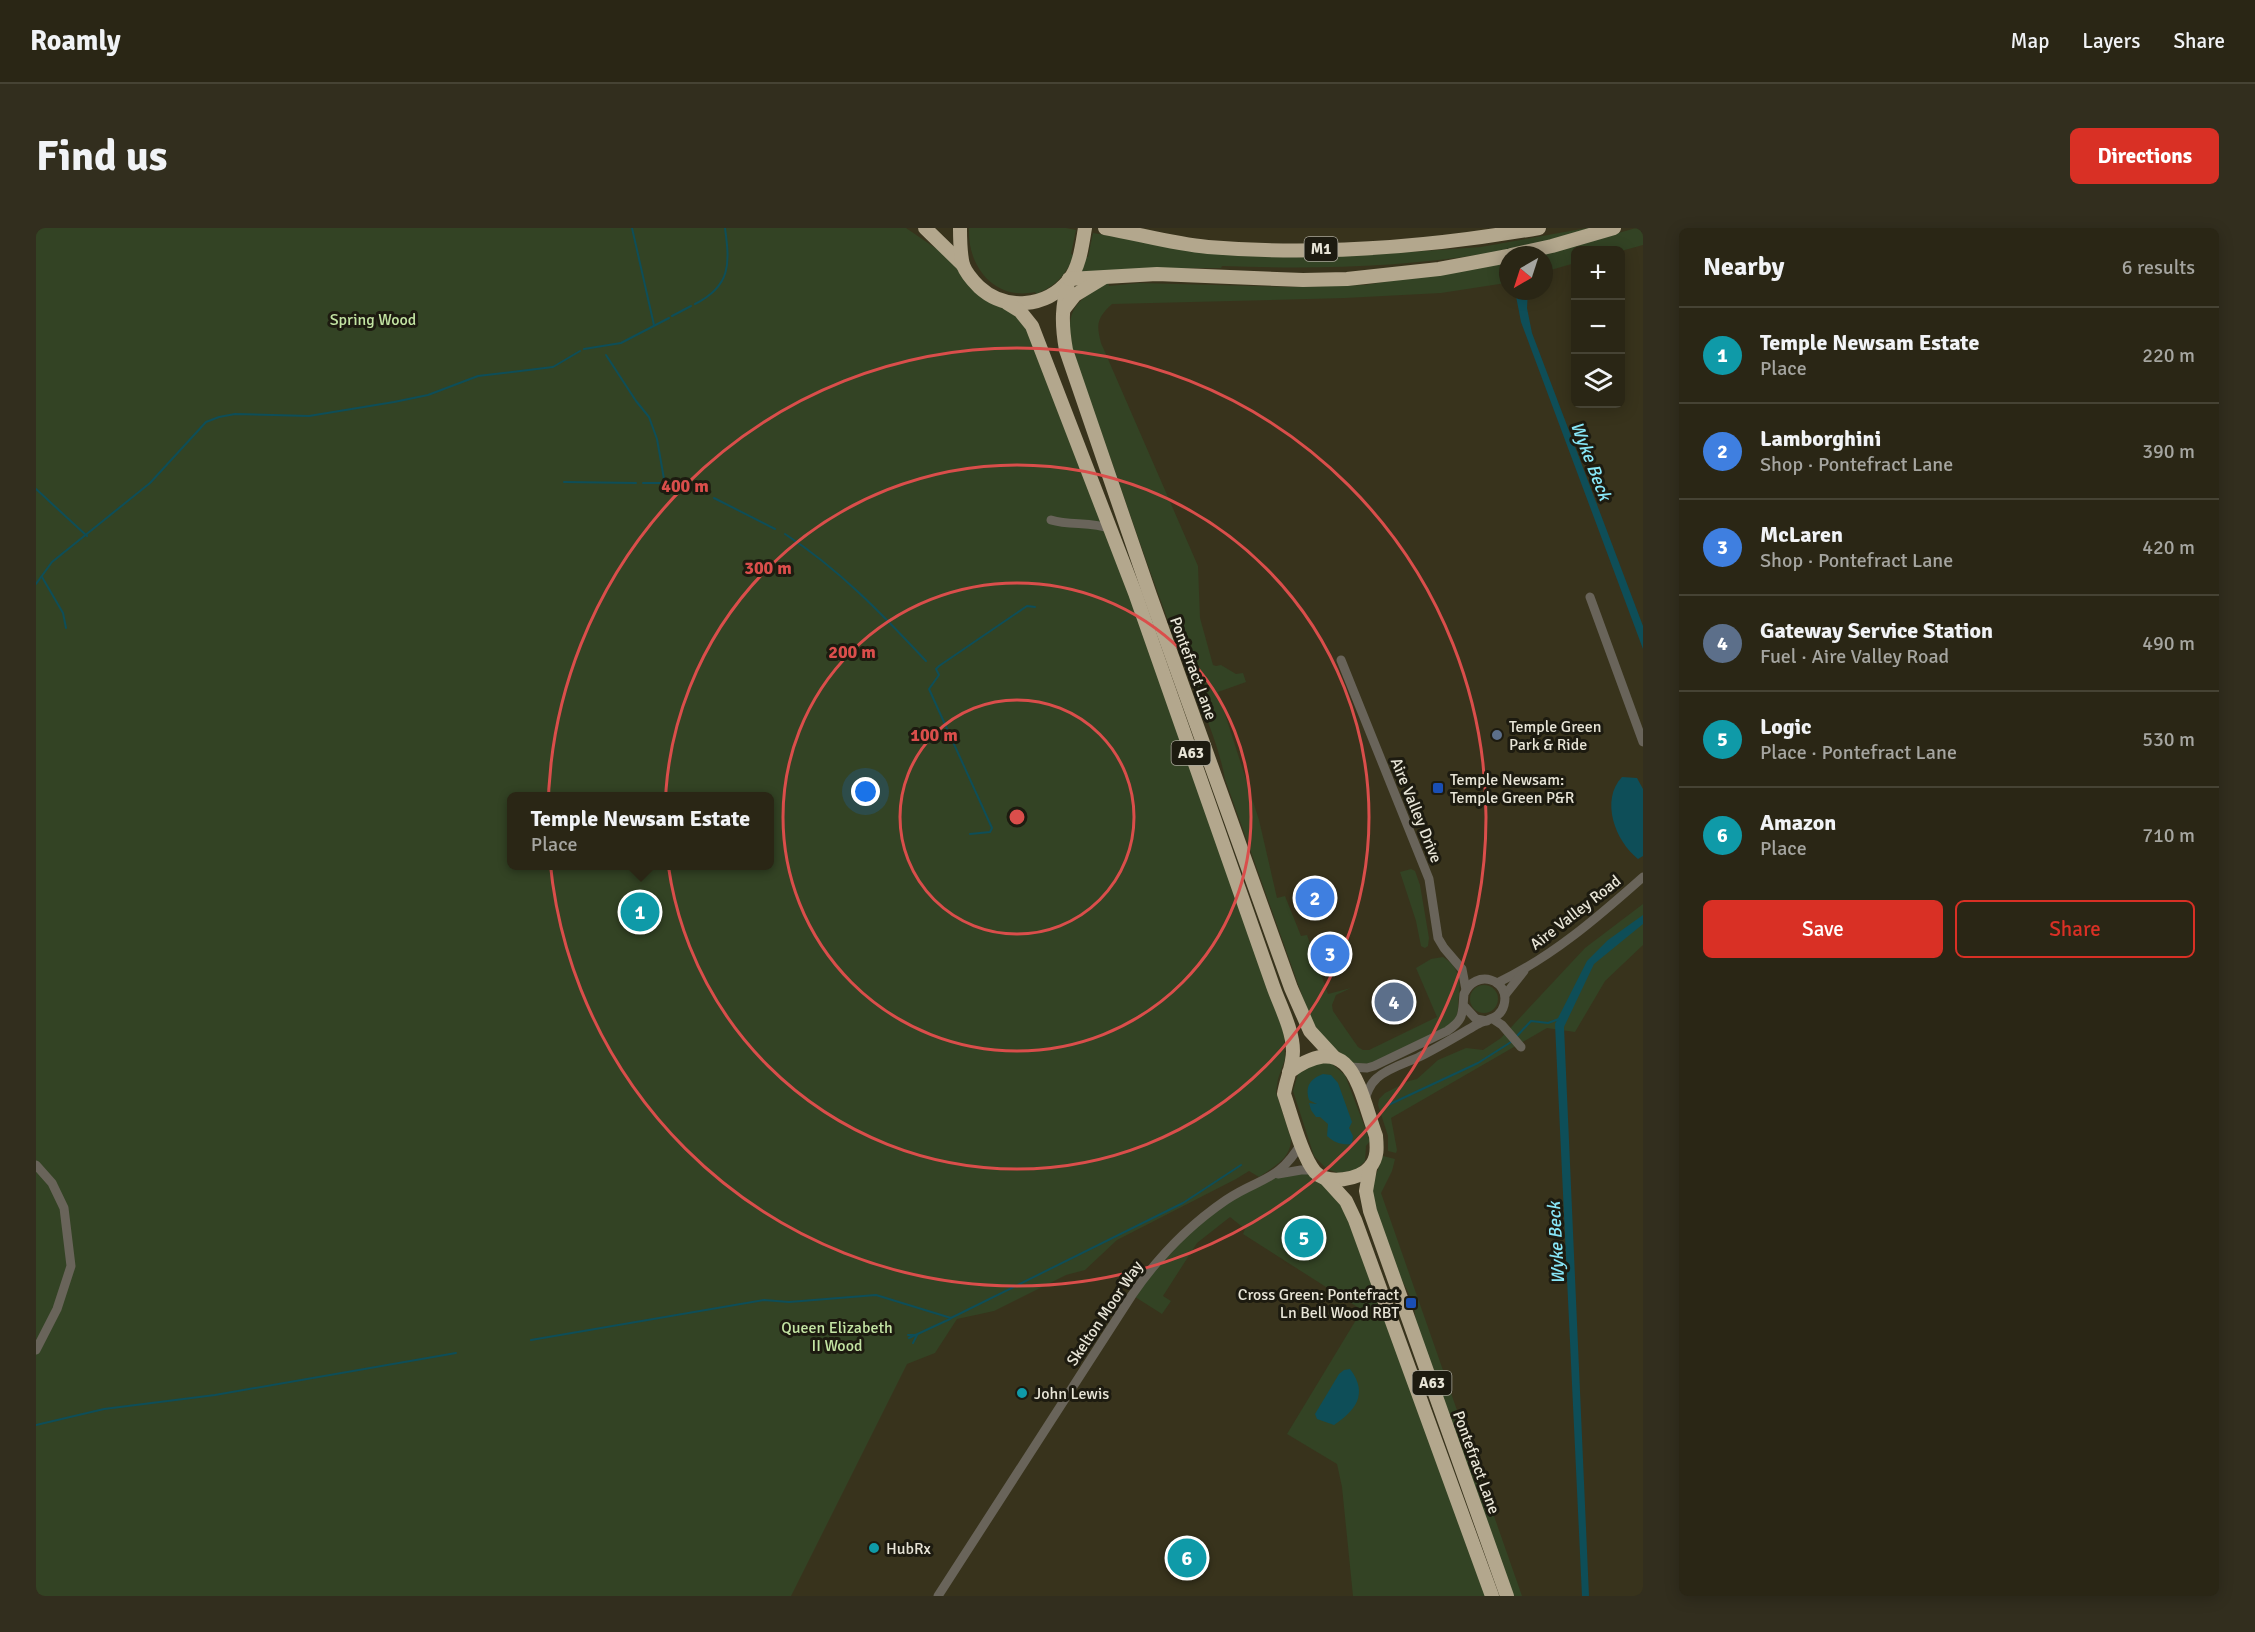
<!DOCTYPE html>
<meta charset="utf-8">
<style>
body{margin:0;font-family:Signika,sans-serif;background:#322e1e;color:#f1f3f6}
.controls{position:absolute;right:18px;top:18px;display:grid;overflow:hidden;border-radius:9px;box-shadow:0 3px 15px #0003}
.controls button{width:54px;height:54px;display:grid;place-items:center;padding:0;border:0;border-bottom:2px solid #464334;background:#2a2615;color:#f1f3f6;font:30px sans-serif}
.compass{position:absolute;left:1463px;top:18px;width:54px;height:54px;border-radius:50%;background:#2a2615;box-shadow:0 3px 15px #0003;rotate:219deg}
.you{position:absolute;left:830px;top:564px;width:21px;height:21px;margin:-15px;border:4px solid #fff;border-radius:50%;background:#1a73e8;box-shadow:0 0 0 9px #1a73e833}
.badge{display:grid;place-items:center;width:39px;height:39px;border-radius:50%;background:#d93025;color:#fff;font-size:20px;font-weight:700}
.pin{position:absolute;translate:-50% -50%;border:3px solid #fff;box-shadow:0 2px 6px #0006}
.popup{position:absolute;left:471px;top:564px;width:267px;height:78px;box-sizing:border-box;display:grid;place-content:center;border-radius:9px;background:#2a2615;filter:drop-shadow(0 2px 4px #0005);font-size:20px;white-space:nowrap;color:#a5a5a0}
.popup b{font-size:22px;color:#f1f3f6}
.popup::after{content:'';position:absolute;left:50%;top:100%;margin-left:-12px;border:12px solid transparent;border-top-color:#2a2615}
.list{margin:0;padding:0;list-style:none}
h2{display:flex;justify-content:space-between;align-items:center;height:78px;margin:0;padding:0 24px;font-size:26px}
h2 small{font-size:20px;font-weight:400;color:#a5a5a0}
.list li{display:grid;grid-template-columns:39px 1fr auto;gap:18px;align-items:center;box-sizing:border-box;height:96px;padding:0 24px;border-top:2px solid #464334}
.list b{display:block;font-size:22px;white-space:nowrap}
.list p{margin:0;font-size:20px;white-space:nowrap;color:#a5a5a0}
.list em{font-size:20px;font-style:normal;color:#a5a5a0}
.actions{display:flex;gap:12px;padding:18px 24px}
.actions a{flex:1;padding:14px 0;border:2px solid #d93025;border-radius:9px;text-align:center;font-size:21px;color:#d93025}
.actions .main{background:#d93025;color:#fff}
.icon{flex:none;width:33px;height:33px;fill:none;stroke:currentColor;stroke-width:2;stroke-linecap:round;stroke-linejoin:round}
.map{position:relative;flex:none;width:1607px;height:1368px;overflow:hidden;border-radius:9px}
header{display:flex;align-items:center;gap:36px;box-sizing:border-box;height:84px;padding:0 30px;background:#2a2615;border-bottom:2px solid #464334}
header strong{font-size:28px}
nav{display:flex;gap:33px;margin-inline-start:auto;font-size:21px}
.intro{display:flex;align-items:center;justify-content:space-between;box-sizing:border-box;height:144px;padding:0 36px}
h1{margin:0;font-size:42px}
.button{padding:15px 27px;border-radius:9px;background:#d93025;color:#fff;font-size:21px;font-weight:700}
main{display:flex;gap:36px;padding:0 36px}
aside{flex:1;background:#2a2615;border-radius:9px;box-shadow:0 3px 15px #0003}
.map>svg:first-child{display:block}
.green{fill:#334324;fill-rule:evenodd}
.water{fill:#0e4e58}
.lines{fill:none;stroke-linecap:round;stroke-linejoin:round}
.stream{stroke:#0e4e58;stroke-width:2}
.minor{stroke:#69645a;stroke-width:9}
.highway{stroke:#b3a78d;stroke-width:14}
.ring{fill:none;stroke:#da4e4b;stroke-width:3}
.service-dot{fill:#5c6f8a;stroke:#1d1b10;stroke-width:2}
.transit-dot{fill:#1a4fb4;stroke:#1d1b10;stroke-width:2}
.culture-dot{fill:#0f9aa8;stroke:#1d1b10;stroke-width:2}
.labels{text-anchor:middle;stroke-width:6;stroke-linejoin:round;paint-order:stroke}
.shield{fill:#1d1b10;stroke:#aba89b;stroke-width:1.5}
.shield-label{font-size:15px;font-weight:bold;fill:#e8e5d7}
.park-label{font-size:16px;fill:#c3e4a3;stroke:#1d1b10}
.street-label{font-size:16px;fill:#e8e5d7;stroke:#1d1b10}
.poi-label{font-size:16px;fill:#e8e5d7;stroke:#1d1b10;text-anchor:start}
.water-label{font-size:18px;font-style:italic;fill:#88e7f8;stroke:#1d1b10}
.centre{fill:#da4e4b;stroke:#1d1b10;stroke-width:3}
.ring-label{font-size:18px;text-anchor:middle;font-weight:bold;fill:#da4e4b;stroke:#1d1b10;stroke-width:6;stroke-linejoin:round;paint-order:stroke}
</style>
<header>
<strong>Roamly</strong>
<nav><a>Map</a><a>Layers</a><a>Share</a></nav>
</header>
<div class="intro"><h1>Find us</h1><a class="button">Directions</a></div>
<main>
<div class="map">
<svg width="1607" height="1368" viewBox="0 0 1607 1368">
<rect width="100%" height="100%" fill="#38331c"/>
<g class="green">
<path d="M0,0H870L914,30L927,50L969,79L993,99L1072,306L1248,805L1249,831L1242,851L1240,864L1255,911C1255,931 1237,939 1223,949L1213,943L1200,951L1081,1012L1049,1042L1030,1047L958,1083L921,1091L899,1125L871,1136L755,1368H0ZM475,568H733V638H475Z"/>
<path d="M933,0H1030L1040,2L1035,26L1038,27C1030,47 1020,58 1000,66L999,64C958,73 931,38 933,0Z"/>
<path d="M1551,0H1558C1536,6 1514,13 1491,18C1390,39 1289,42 1186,38L1185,40H1119L1045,44L1050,29H1052L1057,5L1124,16L1330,27L1445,19Z"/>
<polygon points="1600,0 1607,0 1607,17 1585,23 1540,22 1539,35 1508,44 1508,27 1504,27"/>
<path d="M1472,34V51L1470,55L1405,65L1309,70L1076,76C1061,90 1060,96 1065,115L1162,338L1164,390L1177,437L1180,438L1185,437L1200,446L1207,445L1210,454L1182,464L1223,592L1241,670L1249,668L1265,708L1271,707L1292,766L1315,760L1300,767L1296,777L1297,783L1322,819L1327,822H1333L1401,789L1380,740L1395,731L1407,729C1422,738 1425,751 1423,767C1420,783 1426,784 1413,798L1333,836L1317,835L1283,808L1272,784L1189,551C1180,503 1156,460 1140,414C1103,315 1069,214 1034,114C1031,77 1043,72 1072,54L1073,58L1103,55L1253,59L1329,57Z"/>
<polygon points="1375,641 1379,643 1384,657 1393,710 1392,718 1389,720 1385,718 1380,693 1364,644"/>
<polygon points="1607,676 1607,717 1569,753 1539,804 1511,800 1355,890 1361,922 1360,925 1352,923 1352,908 1342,877 1343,871 1349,865 1373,853 1381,851 1402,832 1430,820 1447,822 1465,810 1549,720"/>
<circle cx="1448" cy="771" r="14"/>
<polygon points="1283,834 1295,835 1309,847 1334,913 1330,918 1329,933 1320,942 1302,945 1291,941 1278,928 1257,863 1262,846"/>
<path d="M1347,928L1359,931L1356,943L1345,965L1486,1368H1477L1381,1101L1378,1079L1372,1064L1363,1047L1338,975C1334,955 1341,946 1347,928Z"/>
<polygon points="1265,942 1300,961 1456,1368 1317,1368 1306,1259 1301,1236 1251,1206 1326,1082 1207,1006 1209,1001 1194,989 1161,1015 1127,1068 1135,1073 1126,1086 1096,1067 1167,990 1239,946"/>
</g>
<g class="water">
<polygon points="1479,63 1492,63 1491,80 1496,105 1607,398 1607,421 1485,94"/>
<path d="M1586,549L1601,550L1607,561V628L1602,631C1579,613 1564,572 1586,549Z"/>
<polygon points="1607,687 1607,696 1558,736 1528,799 1553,1368 1546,1368 1519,796 1551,733 1572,712"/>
<path d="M1287,846L1295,847L1302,855L1316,894L1313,900L1317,908L1316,916C1305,917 1299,915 1291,908L1292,896L1284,889H1280L1275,882L1273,875L1281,876L1273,872C1269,858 1274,851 1287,846Z"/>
<path d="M1314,1141C1333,1166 1319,1183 1298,1197L1281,1191L1279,1186L1303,1146L1308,1142Z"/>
</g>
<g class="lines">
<g class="stream">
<polyline points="596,0 618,97"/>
<path d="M659,76C695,58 694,36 689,0"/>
<polyline points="636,88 655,78"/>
<polyline points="548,121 585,115 633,90"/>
<polyline points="570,127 600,173 613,189 621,211 628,251"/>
<polyline points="528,254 600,255"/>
<polyline points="607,255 625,255"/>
<polyline points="0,261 51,308"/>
<polyline points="678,270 739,301"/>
<path d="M749,306C803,341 846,386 890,433"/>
<polyline points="6,349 27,385 30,400"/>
<polyline points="0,356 16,334 114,255 170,194 183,189 199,186 273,188 358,174 392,167 442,148 517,139 544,123"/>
<polyline points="934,606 954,604 956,600 893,461 903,447 900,441 903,438 991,378 999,379"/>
<polyline points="1479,810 1495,793 1512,795 1523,791"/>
<polyline points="1350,878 1442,835 1475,814"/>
<polyline points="872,1107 881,1107 877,1115"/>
<polyline points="873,1110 914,1091"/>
<polyline points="495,1112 728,1072 753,1074 840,1067 915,1090 1147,975 1205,937"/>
<polyline points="0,1197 68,1181 179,1167 420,1125"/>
</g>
<g class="minor">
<path d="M1015,292C1035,298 1055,293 1075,301"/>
<polyline points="1554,369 1607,514"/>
<polyline points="1305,432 1393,651 1402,710 1408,720 1426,741 1430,762"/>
<path d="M1461,755C1516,729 1562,689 1607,649"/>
<polyline points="1469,767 1488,743"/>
<polyline points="1429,779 1440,791 1451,793"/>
<polyline points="1457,791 1466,797 1485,819"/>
<path d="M1313,839L1331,840L1338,838L1411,803C1429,791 1426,785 1428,766C1439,740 1475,751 1468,777C1464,792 1451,790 1440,797C1421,808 1403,819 1383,829C1370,835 1352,840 1341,850C1334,856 1331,865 1328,874"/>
<polyline points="0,937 16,955 28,980 35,1038 21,1081 0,1122"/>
<polyline points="1242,946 1265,942 1278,942"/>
<path d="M902,1368L1096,1067C1122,1029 1152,998 1190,972C1224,949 1242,955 1266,914"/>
</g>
<g class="highway">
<polyline points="889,0 927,37"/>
<path d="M924,0C924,11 924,25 927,37C930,45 937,53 943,59C969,83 1010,80 1033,52C1044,38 1046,17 1049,0"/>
<path d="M1069,0C1103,6 1137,16 1172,19C1281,28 1395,19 1503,0"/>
<polyline points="1475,27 1516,18 1578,0"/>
<path d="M1033,51C1026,78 1025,94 1030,122L1114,367L1255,760L1274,803L1297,828"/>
<polyline points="1033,51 1121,46 1267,52 1311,51 1403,41 1472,28"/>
<path d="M971,75L984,83L996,98L1099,365L1237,758C1244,778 1257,802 1257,823C1257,838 1250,852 1248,866C1255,886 1266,929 1279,944C1291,957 1324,952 1334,939C1342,930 1341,919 1340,908C1323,861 1316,799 1253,844"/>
<polyline points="1028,81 1039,67 1067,50"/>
<polyline points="1334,940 1330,963 1334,983 1471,1368"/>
<polyline points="1290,951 1310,973 1319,992 1456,1368"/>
</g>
</g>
<g class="ring">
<circle cx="981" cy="589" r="117"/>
<circle cx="981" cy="589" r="234"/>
<circle cx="981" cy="589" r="352"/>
<circle cx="981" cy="589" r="469"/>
</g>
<circle class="service-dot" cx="1461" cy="507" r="6"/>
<g class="transit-dot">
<rect x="1396" y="554" width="12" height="12" rx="3"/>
<rect x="1369" y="1069" width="12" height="12" rx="3"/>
</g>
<g class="culture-dot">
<circle cx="986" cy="1165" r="6"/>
<circle cx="838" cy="1320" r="6"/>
</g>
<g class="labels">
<g class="shield">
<rect x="1268.5" y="9" width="33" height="24" rx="4.5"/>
<rect x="1135.5" y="513" width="39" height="24" rx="4.5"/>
<rect x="1376.5" y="1143" width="39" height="24" rx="4.5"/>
</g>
<g class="shield-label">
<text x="1285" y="26">M1</text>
<text x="1155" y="530">A63</text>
<text x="1396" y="1160">A63</text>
</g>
<g class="park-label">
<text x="337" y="97">Spring Wood</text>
<text x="801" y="1105">Queen Elizabeth<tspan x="801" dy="18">II Wood</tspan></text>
</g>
<g class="street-label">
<text transform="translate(1158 440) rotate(70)" y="6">Pontefract Lane</text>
<text transform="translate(1381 582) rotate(68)" y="6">Aire Valley Drive</text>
<text transform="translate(1539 684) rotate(-38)" y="6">Aire Valley Road</text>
<text transform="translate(1068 1085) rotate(-56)" y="6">Skelton Moor Way</text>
<text transform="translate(1441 1234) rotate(70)" y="6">Pontefract Lane</text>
</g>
<g class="poi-label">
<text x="1473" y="504">Temple Green<tspan x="1473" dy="18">Park &amp; Ride</tspan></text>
<text x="1414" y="557">Temple Newsam:<tspan x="1414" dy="18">Temple Green P&amp;R</tspan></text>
<text x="1363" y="1072" text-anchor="end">Cross Green: Pontefract<tspan x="1363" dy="18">Ln Bell Wood RBT</tspan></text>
<text x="998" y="1171">John Lewis</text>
<text x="850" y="1326">HubRx</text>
</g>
<g class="water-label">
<text transform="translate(1555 233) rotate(69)" y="6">Wyke Beck</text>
<text transform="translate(1520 1015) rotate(-93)" y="6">Wyke Beck</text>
</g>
</g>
<circle cx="981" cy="589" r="9" class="centre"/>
<g class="ring-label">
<text x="649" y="264">400 m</text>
<text x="732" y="346">300 m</text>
<text x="816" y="430">200 m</text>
<text x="898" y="513">100 m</text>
</g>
</svg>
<div class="controls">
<button>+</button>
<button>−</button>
<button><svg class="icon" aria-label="layers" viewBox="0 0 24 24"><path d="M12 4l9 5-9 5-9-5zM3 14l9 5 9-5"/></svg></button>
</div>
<svg class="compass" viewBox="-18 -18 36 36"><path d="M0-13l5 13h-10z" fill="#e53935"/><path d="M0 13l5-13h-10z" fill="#a5a5a0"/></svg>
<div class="you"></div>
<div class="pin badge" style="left:604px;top:684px;background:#0f9aa8">1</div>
<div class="popup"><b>Temple Newsam Estate</b>Place</div>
<div class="pin badge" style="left:1279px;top:670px;background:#3f7fe0">2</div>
<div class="pin badge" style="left:1294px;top:726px;background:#3f7fe0">3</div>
<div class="pin badge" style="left:1358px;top:774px;background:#5c6f8a">4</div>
<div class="pin badge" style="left:1268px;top:1010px;background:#0f9aa8">5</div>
<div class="pin badge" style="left:1151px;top:1330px;background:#0f9aa8">6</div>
</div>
<aside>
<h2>Nearby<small>6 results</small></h2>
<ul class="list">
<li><span class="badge" style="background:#0f9aa8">1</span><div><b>Temple Newsam Estate</b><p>Place</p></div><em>220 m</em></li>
<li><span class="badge" style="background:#3f7fe0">2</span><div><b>Lamborghini</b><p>Shop · Pontefract Lane</p></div><em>390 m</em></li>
<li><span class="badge" style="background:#3f7fe0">3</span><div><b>McLaren</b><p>Shop · Pontefract Lane</p></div><em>420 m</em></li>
<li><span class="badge" style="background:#5c6f8a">4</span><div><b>Gateway Service Station</b><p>Fuel · Aire Valley Road</p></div><em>490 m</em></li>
<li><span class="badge" style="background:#0f9aa8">5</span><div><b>Logic</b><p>Place · Pontefract Lane</p></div><em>530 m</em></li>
<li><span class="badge" style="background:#0f9aa8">6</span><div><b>Amazon</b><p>Place</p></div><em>710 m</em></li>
</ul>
<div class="actions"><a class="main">Save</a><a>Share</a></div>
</aside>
</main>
